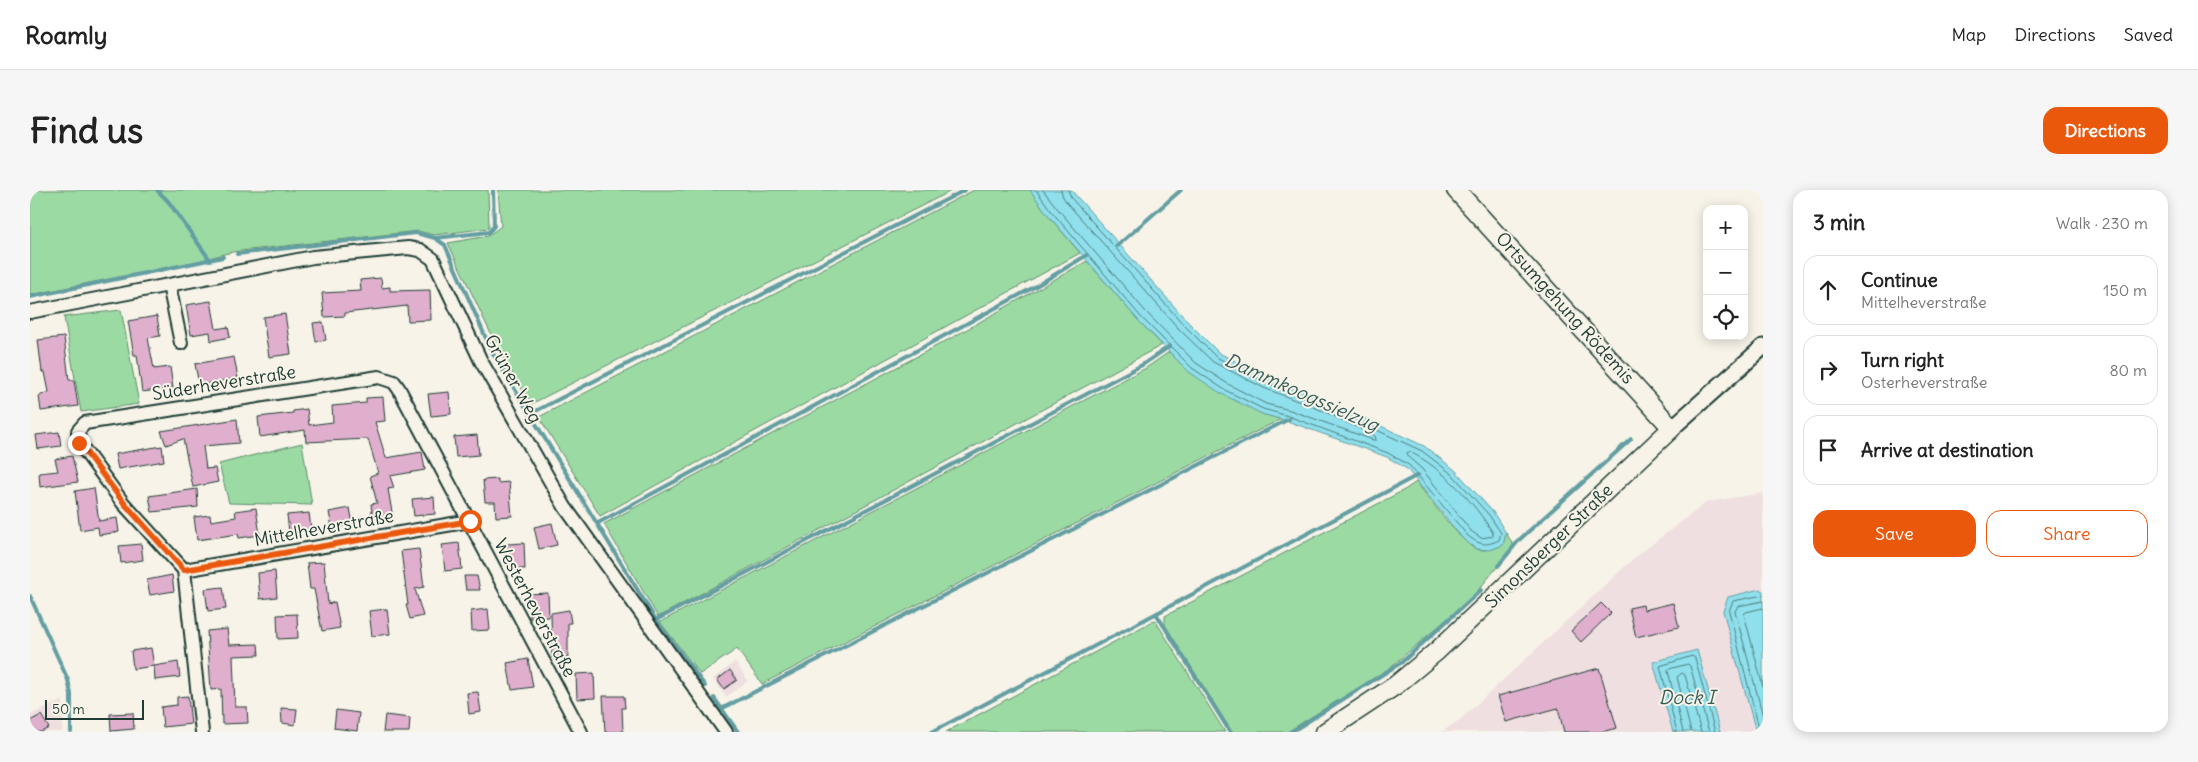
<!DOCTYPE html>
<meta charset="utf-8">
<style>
body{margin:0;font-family:Delius,sans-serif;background:#f6f6f6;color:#222}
.controls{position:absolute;right:15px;top:15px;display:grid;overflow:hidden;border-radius:10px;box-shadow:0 2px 12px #0003}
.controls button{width:45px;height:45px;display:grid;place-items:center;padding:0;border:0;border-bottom:1px solid #e0e0e0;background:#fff;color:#222;font:25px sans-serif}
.scale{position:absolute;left:15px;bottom:12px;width:99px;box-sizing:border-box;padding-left:5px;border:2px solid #1f3d34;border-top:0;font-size:14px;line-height:18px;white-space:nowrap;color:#1f3d34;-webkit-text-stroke:4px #f7f3e8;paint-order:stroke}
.stop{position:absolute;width:15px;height:15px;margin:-11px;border:4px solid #ea580c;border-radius:50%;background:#fff}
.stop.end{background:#ea580c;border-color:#fff;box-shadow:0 1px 5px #0008}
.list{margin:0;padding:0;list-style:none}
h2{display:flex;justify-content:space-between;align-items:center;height:65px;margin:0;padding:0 20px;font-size:21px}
h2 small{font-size:16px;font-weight:400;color:#767676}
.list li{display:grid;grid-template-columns:32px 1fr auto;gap:15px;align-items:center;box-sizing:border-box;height:70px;margin:0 10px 10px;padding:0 10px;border:1px solid #e0e0e0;border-radius:15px}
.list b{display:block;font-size:19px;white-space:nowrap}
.list p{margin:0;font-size:16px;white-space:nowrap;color:#767676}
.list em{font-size:16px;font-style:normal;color:#767676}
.actions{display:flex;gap:10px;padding:15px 20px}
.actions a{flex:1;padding:11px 0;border:1px solid #ea580c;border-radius:15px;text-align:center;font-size:18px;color:#ea580c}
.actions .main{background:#ea580c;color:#fff}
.icon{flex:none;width:28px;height:28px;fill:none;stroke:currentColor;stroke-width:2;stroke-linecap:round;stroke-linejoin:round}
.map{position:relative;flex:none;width:1733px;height:542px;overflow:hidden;border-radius:15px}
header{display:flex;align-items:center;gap:30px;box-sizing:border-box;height:70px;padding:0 25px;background:#fff;border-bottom:1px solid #e0e0e0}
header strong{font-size:24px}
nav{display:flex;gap:28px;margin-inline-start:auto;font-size:18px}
.intro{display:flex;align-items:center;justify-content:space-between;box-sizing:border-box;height:120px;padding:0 30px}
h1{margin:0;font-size:35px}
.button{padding:12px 22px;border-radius:15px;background:#ea580c;color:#fff;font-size:18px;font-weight:700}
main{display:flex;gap:30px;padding:0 30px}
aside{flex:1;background:#fff;border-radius:15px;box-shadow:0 2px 12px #0003}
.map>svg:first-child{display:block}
.built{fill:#f0dfe0}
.green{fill:#9bdaa3;stroke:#5d8c6c}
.water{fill:#90dfec;stroke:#639ea2}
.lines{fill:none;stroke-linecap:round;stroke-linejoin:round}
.shore{stroke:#4c7e7e;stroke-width:1}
.stream{stroke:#639ea2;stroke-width:4}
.building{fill:#e0afce;stroke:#1f3d34}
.minor-casing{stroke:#1f3d34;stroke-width:16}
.tertiary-casing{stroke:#1f3d34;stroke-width:19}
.secondary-casing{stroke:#1f3d34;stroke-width:21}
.minor{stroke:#f7f3e8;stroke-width:12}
.tertiary{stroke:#f7f3e8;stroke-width:15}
.secondary{stroke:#f7f3e8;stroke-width:18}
.route{stroke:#ea580c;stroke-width:6}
.labels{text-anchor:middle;stroke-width:4;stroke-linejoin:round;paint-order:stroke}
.street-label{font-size:18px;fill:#1f3d34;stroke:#f7f3e8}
.water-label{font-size:19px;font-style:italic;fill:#365d59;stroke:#f7f3e8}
</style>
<header>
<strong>Roamly</strong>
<nav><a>Map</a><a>Directions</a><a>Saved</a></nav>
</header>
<div class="intro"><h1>Find us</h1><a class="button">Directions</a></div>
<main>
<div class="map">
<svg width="1733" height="542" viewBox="0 0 1733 542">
<rect width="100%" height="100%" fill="#f7f3e8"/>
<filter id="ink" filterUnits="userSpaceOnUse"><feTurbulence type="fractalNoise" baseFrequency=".02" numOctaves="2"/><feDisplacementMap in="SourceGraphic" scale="10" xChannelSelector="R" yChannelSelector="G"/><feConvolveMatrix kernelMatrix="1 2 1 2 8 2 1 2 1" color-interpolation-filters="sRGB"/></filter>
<g filter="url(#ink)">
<g class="built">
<polygon points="1733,303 1733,542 1412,542 1432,528 1604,368 1677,312"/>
<polygon points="705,472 718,491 696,507 683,489"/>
<polygon points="33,510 32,542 0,542 0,525"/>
</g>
<g class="green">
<polygon points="0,0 458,0 459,38 404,45 388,41 202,62 168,71 0,105"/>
<polygon points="468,0 923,0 501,214 469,161 418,53 458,46 471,36"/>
<polygon points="944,0 1000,0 1018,25 1050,63 570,326 509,227"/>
<polygon points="1057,71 1108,130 1132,155 628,427 574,334 925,146"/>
<polygon points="91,120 109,214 51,222 34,127"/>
<polygon points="1139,162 1159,182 1232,224 1251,229 732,494 707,459 670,484 630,432 1116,178"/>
<polygon points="272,253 282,315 199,313 189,274"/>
<path d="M1386,292C1399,307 1430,352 1446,359C1455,362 1465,358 1473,355L1476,343L1484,356L1442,408L1357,480L1257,542H1202L1135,435V426L1376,299Z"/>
<polygon points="1125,430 1195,542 916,542"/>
</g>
<g class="water">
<polygon points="1000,0 1041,0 1158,132 1189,163 1239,188 1295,210 1394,256 1425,280 1463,322 1476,343 1473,355 1460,360 1446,359 1433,349 1377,279 1357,267 1257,231 1232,224 1192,204 1159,182 1108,130 1018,25"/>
<polygon points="1730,399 1733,401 1733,542 1726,542 1693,421 1698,407"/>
<polygon points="1667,460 1690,542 1643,542 1623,472"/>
</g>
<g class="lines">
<g class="shore">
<path d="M1006,0L1022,22L1111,127L1162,178L1195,200L1233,219L1258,226L1358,263L1379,275L1437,345C1448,354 1455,357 1469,350L1471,343L1459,325L1422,284L1392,261L1293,215L1237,193L1186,167L1154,135L1042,9L1038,0"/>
<polyline points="1013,0 1027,18 1116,122 1166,173 1198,194 1236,214 1260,220 1343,250 1346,250 1345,246 1291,220 1234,198 1183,172 1150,140 1037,13 1033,7 1031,0"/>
<path d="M1380,262C1413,278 1444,312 1463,343V346L1451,348L1441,341L1392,279L1377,266V263Z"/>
<polyline points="1733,411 1708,416 1705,421 1733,526"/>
<polyline points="1733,418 1716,422 1714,424 1733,497"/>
<polyline points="1647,542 1630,476 1662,466 1665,468 1685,542"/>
<polyline points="1653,542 1638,481 1639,479 1658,474 1660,476 1679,542"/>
<polyline points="1661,542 1647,487 1652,483 1655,485 1671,542"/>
<polyline points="1730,542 1699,421 1703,411 1733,405"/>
</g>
<g class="stream">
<polyline points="127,0 138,11 180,70"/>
<polyline points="405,48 459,42 464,36 463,0"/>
<polyline points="1087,56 1151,0"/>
<polyline points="207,64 386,43 405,48 415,55 462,162 626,430 675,496"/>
<polyline points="0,107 193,67"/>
<polyline points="500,224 935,0"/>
<polyline points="568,333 1006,96 1057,65"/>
<polyline points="1468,376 1489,350 1601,249"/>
<polyline points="0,406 38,490 41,504 41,542"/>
<polyline points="1127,425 1200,542"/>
<polyline points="626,430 1112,175 1140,156"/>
<polyline points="684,508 708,542"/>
<polyline points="691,519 1259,229"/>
<polyline points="902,542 1388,285"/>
<polyline points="1261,542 1372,472 1451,400"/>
</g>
</g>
<g class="building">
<polygon points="351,88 352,98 360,97 360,101 400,100 401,130 378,131 377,116 315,123 315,126 294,127 292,103 331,101 330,90"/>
<polygon points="181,111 186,139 198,137 200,147 181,151 180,142 161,145 156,115"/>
<polygon points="255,124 261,164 239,167 233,127"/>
<polygon points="127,126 130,146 118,148 124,179 140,177 143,198 112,202 107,165 104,165 98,131"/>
<polygon points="293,132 296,150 286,152 283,133"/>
<polygon points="34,147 39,190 44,190 48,216 11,221 9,206 19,202 15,182 12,182 8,150"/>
<polygon points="204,167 208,188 169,195 165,174"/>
<polygon points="419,202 421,224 401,226 398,204"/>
<polygon points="353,207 355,231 345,232 356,268 392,262 395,280 360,286 364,298 358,299 363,328 343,331 341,314 347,313 340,286 348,283 338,249 276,252 275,240 230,247 228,227 263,223 263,221 277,219 279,235 303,232 302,216 336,213 336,208"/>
<polygon points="207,229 209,253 173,256 176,279 185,278 188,292 163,297 153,249 136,255 131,241"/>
<polygon points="29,242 31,256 8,259 6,245"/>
<polygon points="447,245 449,265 426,267 424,247"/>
<polygon points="132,256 134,271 88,279 85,264"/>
<polygon points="42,266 48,292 10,297 9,283 28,281 25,269"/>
<polygon points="468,289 468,293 479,292 482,326 466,327 465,312 455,312 453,290"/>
<polygon points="64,298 69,331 87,328 89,342 69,345 68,337 50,340 45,301"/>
<polygon points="167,299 168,317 122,322 119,306"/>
<polygon points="404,307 405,324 384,326 382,309"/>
<polygon points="226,318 230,345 209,348 208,344 167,350 164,327 180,325 181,331 206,327 205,321"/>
<polygon points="320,318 323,334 302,338 299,322"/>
<polygon points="279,323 281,339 259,342 257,325"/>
<polygon points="522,333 527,355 509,359 504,337"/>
<polygon points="429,353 432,379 415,381 412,355"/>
<polygon points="494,353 495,379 478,379 477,354"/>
<polygon points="111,354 113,370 91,373 89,356"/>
<polygon points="389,359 394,397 385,399 393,426 380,429 376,415 378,415 371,361"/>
<polygon points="294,372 298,414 305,412 310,438 292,441 284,399 280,399 277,373"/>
<polygon points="245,381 247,407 230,409 228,383"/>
<polygon points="142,385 144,401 120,405 117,390"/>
<polygon points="434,386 447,386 450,400 436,400"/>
<polygon points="193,397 196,419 178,421 175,399"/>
<polygon points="518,403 519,427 500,428 499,404"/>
<polygon points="1571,413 1581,423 1551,452 1541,441"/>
<polygon points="1643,413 1649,437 1606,447 1599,418 1613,415 1614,420"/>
<polygon points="357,419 360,444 342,446 339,421"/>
<polygon points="458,419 460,440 442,441 441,421"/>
<polygon points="539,420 541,433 538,433 538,468 522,468 521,423"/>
<polygon points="267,424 268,448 248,449 247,425"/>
<polygon points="197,439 199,455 228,454 229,465 203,466 205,517 217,517 218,533 192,534 191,499 181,500 177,441"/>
<polygon points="121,458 124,476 103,479 101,461"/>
<polygon points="498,469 503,497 482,500 477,473"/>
<polygon points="148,472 150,487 125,490 124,476"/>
<polygon points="1569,478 1587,538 1571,542 1534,542 1528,518 1476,532 1468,506"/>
<polygon points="700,480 707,490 694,499 687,490"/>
<polygon points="564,483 565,508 547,509 546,484"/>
<polygon points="448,502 451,522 439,524 437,503"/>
<polygon points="158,506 161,534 133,537 131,517 147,515 147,507"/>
<polygon points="573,506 594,506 595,518 592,518 593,542 575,542"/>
<polygon points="251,518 267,519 265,535 252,533"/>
<polygon points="306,520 329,523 327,541 304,538"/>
<polygon points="103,523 104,539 81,541 80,524"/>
<polygon points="11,525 19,538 11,542 0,542 0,531"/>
<polygon points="355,525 380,528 379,542 353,542"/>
</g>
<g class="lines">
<g class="minor-casing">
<g id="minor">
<polyline points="139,95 151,153"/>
<polyline points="0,122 283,67 378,58 390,60 403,69 451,171 535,317 696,542"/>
<polyline points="154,380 440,331"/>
<polyline points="172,542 154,380 93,313 49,253 48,241 55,233 349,187 364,192 369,199 551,542"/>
</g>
</g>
<g class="tertiary-casing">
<polyline id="tertiary" points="1642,238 1733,157"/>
</g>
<g class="secondary-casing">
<polyline id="secondary" points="1295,542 1366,495 1407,461 1642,238 1426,0"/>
</g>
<use href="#minor" class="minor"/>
<use href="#tertiary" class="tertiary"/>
<use href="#secondary" class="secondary"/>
</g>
</g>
<g class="lines" filter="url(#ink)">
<polyline class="route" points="49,253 94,313 154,380 440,331"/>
</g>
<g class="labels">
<g class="street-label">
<text transform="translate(1535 118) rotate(48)" y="6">Ortsumgehung Rödemis</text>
<text transform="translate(483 189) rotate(61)" y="6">Grüner Weg</text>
<text transform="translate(194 193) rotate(-9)" y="6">Süderheverstraße</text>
<text transform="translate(294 338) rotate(-10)" y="6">Mittelheverstraße</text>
<text transform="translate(1519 356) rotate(-44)" y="6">Simonsberger Straße</text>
<text transform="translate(505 418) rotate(62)" y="6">Westerheverstraße</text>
</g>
<g class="water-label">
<text transform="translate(1272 202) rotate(24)" y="7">Dammkoogssielzug</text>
<text x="1657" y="514">Dock I</text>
</g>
</g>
</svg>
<div class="controls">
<button>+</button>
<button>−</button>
<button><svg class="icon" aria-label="locate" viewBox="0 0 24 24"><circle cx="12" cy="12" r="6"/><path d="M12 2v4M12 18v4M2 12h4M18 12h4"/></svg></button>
</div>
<div class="scale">50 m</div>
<div class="stop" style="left:440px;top:331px"></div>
<div class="stop end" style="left:49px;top:253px"></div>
</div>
<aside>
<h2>3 min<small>Walk · 230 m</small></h2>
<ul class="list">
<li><svg class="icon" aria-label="ahead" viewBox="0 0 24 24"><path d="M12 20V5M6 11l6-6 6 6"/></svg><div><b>Continue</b><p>Mittelheverstraße</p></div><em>150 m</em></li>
<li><svg class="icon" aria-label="right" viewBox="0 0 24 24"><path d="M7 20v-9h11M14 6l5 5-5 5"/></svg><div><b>Turn right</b><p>Osterheverstraße</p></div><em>80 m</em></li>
<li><svg class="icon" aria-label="arrive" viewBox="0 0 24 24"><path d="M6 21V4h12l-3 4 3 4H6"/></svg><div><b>Arrive at destination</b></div></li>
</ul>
<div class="actions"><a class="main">Save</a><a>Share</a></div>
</aside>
</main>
